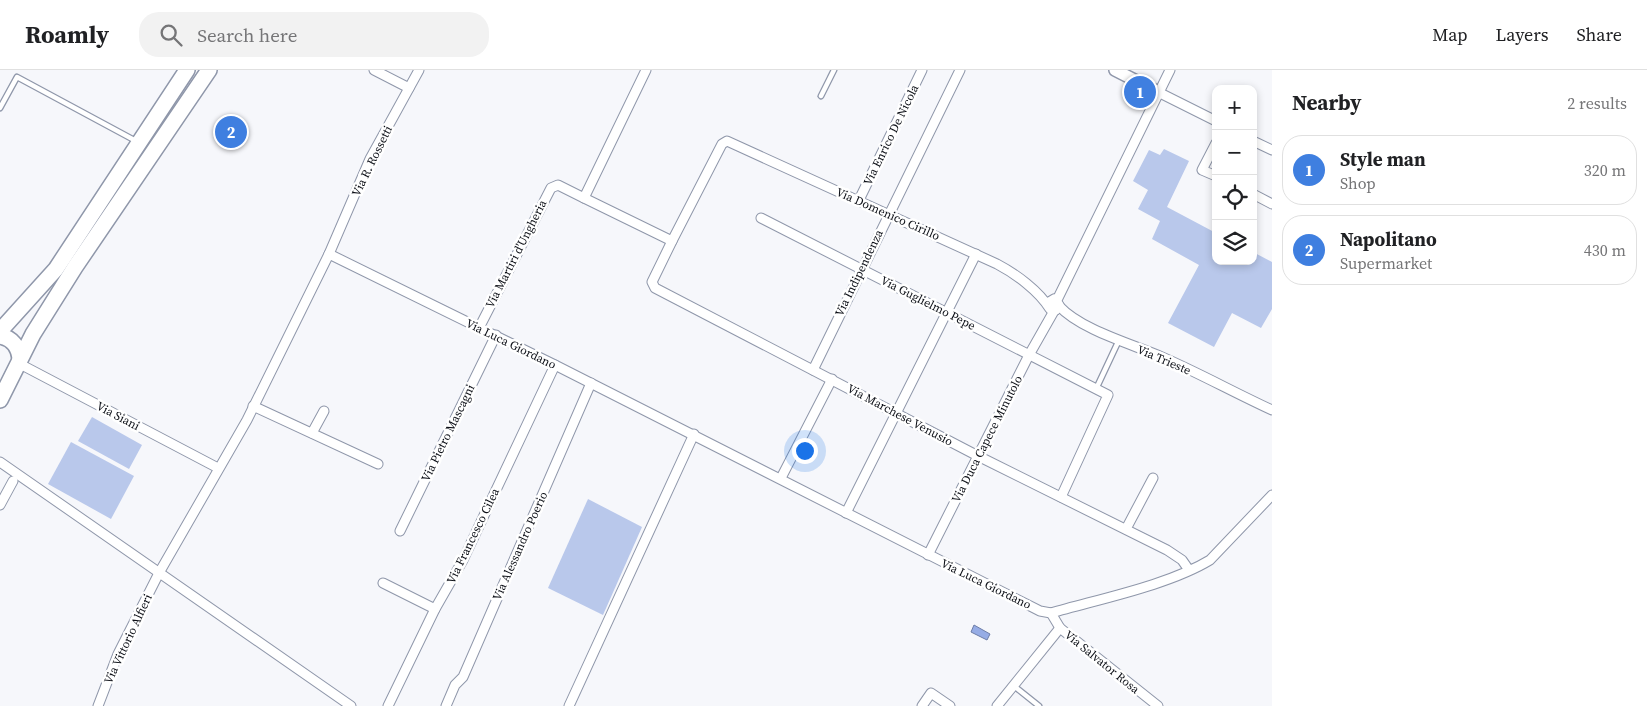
<!DOCTYPE html>
<meta charset="utf-8">
<style>
body{margin:0;font-family:"Source Serif 4",serif;background:#f2f2f2;color:#202124}
.controls{position:absolute;right:15px;top:15px;display:grid;overflow:hidden;border-radius:10px;box-shadow:0 2px 8px #0003}
.controls button{width:45px;height:45px;display:grid;place-items:center;padding:0;border:0;border-bottom:1px solid #e0e0e0;background:#fff;color:#202124;font:25px sans-serif}
.you{position:absolute;left:804px;top:380px;width:18px;height:18px;margin:-12px;border:4px solid #fff;border-radius:50%;background:#1a73e8;box-shadow:0 0 0 8px #1a73e833}
.badge{display:grid;place-items:center;width:32px;height:32px;border-radius:50%;background:#4567da;color:#fff;font-size:16px;font-weight:700}
.pin{position:absolute;translate:-50% -50%;border:2px solid #fff;box-shadow:0 1px 5px #0006}
.list{margin:0;padding:0;list-style:none}
h2{display:flex;justify-content:space-between;align-items:center;height:65px;margin:0;padding:0 20px;font-size:21px}
h2 small{font-size:16px;font-weight:400;color:#757577}
.list li{display:grid;grid-template-columns:32px 1fr auto;gap:15px;align-items:center;box-sizing:border-box;height:70px;margin:0 10px 10px;padding:0 10px;border:1px solid #e0e0e0;border-radius:20px}
.list b{display:block;font-size:19px;white-space:nowrap}
.list p{margin:0;font-size:16px;white-space:nowrap;color:#757577}
.list em{font-size:16px;font-style:normal;color:#757577}
.icon{flex:none;width:28px;height:28px;fill:none;stroke:currentColor;stroke-width:2;stroke-linecap:round;stroke-linejoin:round}
.map{position:relative;flex:none;width:1272px;height:636px;overflow:hidden}
header{display:flex;align-items:center;gap:30px;box-sizing:border-box;height:70px;padding:0 25px;background:#fff;border-bottom:1px solid #e0e0e0}
header strong{font-size:24px}
nav{display:flex;gap:28px;margin-inline-start:auto;font-size:18px}
.search{width:350px;height:45px;background:#f2f2f2;display:flex;align-items:center;gap:12px;box-sizing:border-box;padding:0 18px;border-radius:20px;color:#757577;font-size:19px}
main{display:flex}
aside{flex:1;background:#fff}
.map>svg:first-child{display:block}
.green{fill:#b9c8eb}
.water{fill:#96ace5;stroke:#6d7da7}
.lines{fill:none;stroke-linecap:round;stroke-linejoin:round}
.service-casing{stroke:#8f97aa;stroke-width:7}
.minor-casing{stroke:#8f97aa;stroke-width:11}
.tertiary-casing{stroke:#8f97aa;stroke-width:14}
.primary-casing{stroke:#8f97aa;stroke-width:18}
.service{stroke:#fff;stroke-width:4.5}
.minor{stroke:#fff;stroke-width:9}
.tertiary{stroke:#fff;stroke-width:11}
.primary{stroke:#fff;stroke-width:15}
.labels{text-anchor:middle;stroke-width:5;stroke-linejoin:round;paint-order:stroke}
.street-label{font-size:12px;fill:#0c0f16;stroke:#fff}
</style>
<header>
<strong>Roamly</strong>
<div class="search"><svg class="icon" aria-label="search" viewBox="0 0 24 24"><circle cx="10" cy="10" r="6"/><path d="M15 15l6 6"/></svg>Search here</div>
<nav><a>Map</a><a>Layers</a><a>Share</a></nav>
</header>
<main>
<div class="map">
<svg width="1272" height="636" viewBox="0 0 1272 636">
<rect width="100%" height="100%" fill="#f6f7fb"/>
<g class="green">
<polygon points="1164,79 1189,91 1167,137 1216,163 1216,191 1253,191 1253,182 1272,192 1272,239 1261,258 1232,243 1214,277 1168,253 1199,195 1152,169 1160,151 1138,139 1148,120 1133,111 1149,80 1160,85"/>
<polygon points="92,347 142,375 129,399 78,371"/>
<polygon points="71,372 134,406 111,449 48,414"/>
<polygon points="588,429 642,457 603,545 548,518"/>
</g>
<polygon class="water" points="974,555 990,564 987,570 971,562"/>
<g class="lines">
<g class="service-casing">
<g id="service">
<polyline points="821,26 834,0"/>
<polyline points="0,38 17,7 136,71"/>
<polyline points="1096,319 1119,270"/>
<polyline points="1014,616 1039,636"/>
</g>
</g>
<g class="minor-casing">
<g id="minor">
<polyline points="374,0 409,18"/>
<polyline points="1158,22 1216,51"/>
<polyline points="1253,71 1272,80"/>
<polyline points="1216,73 1202,100 1216,106"/>
<polyline points="1253,124 1272,134"/>
<path d="M584,128L672,171L722,74L727,71L997,194C1016,204 1039,221 1050,239L1056,240L1059,235L1054,229L1049,232L1048,236"/>
<polyline points="859,130 922,0"/>
<polyline points="761,148 1108,325 1061,427"/>
<polyline points="672,171 652,212 655,218 978,386 1167,480 1182,490 1189,500"/>
<path d="M329,184L555,295L1040,541L1051,543C1099,529 1169,515 1210,490L1272,425"/>
<polyline points="1057,230 1170,0"/>
<path d="M1059,236C1081,260 1132,274 1162,287C1199,303 1235,323 1272,340"/>
<polyline points="479,258 551,118 558,115 584,128 646,0"/>
<polyline points="18,293 218,398"/>
<polyline points="813,300 960,0"/>
<polyline points="253,336 378,394"/>
<polyline points="312,363 324,341"/>
<polyline points="0,392 351,636"/>
<polyline points="781,408 832,309"/>
<polyline points="0,435 13,411"/>
<polyline points="846,443 976,184"/>
<polyline points="1126,459 1153,408"/>
<polyline points="400,461 496,265"/>
<polyline points="928,485 1029,285 1054,241"/>
<polyline points="383,513 435,539"/>
<polyline points="1051,543 1060,558 1158,636"/>
<polyline points="98,636 118,584 159,503 247,350 329,184 370,89 419,0"/>
<polyline points="388,636 435,539 463,490 555,295"/>
<polyline points="446,636 455,615 463,607 591,313"/>
<polyline points="569,636 694,364"/>
<polyline points="922,636 931,623 950,636"/>
<polyline points="997,636 1060,558"/>
</g>
</g>
<g class="tertiary-casing">
<polyline id="tertiary" points="1115,0 1158,22"/>
</g>
<g class="primary-casing">
<g id="primary">
<polyline points="0,261 56,199 187,0"/>
<path d="M0,266C12,268 19,277 20,289"/>
<polyline points="0,330 33,264 75,197 209,0"/>
</g>
</g>
<use href="#service" class="service"/>
<use href="#minor" class="minor"/>
<use href="#tertiary" class="tertiary"/>
<use href="#primary" class="primary"/>
</g>
<g class="labels">
<g class="street-label">
<text transform="translate(891 65) rotate(-64)" y="4">Via Enrico De Nicola</text>
<text transform="translate(372 91) rotate(-64)" y="4">Via R. Rossetti</text>
<text transform="translate(888 144) rotate(24)" y="4">Via Domenico Cirillo</text>
<text transform="translate(516 184) rotate(-63)" y="4">Via Martiri d'Ungheria</text>
<text transform="translate(859 203) rotate(-64)" y="4">Via Indipendenza</text>
<text transform="translate(928 233) rotate(27)" y="4">Via Guglielmo Pepe</text>
<text transform="translate(511 274) rotate(26)" y="4">Via Luca Giordano</text>
<text transform="translate(1164 290) rotate(23)" y="4">Via Trieste</text>
<text transform="translate(900 345) rotate(28)" y="4">Via Marchese Venusio</text>
<text transform="translate(118 346) rotate(28)" y="4">Via Siani</text>
<text transform="translate(448 363) rotate(-64)" y="4">Via Pietro Mascagni</text>
<text transform="translate(987 369) rotate(-63)" y="4">Via Duca Capece Minutolo</text>
<text transform="translate(473 466) rotate(-64)" y="4">Via Francesco Cilea</text>
<text transform="translate(520 476) rotate(-66)" y="4">Via Alessandro Poerio</text>
<text transform="translate(986 514) rotate(26)" y="4">Via Luca Giordano</text>
<text transform="translate(128 569) rotate(-65)" y="4">Via Vittorio Alfieri</text>
<text transform="translate(1102 592) rotate(39)" y="4">Via Salvator Rosa</text>
</g>
</g>
</svg>
<div class="controls">
<button>+</button>
<button>−</button>
<button><svg class="icon" aria-label="locate" viewBox="0 0 24 24"><circle cx="12" cy="12" r="6"/><path d="M12 2v4M12 18v4M2 12h4M18 12h4"/></svg></button>
<button><svg class="icon" aria-label="layers" viewBox="0 0 24 24"><path d="M12 4l9 5-9 5-9-5zM3 14l9 5 9-5"/></svg></button>
</div>
<div class="you"></div>
<div class="pin badge" style="left:1140px;top:22px;background:#3f7fe0">1</div>
<div class="pin badge" style="left:231px;top:62px;background:#3f7fe0">2</div>
</div>
<aside>
<h2>Nearby<small>2 results</small></h2>
<ul class="list">
<li><span class="badge" style="background:#3f7fe0">1</span><div><b>Style man</b><p>Shop</p></div><em>320 m</em></li>
<li><span class="badge" style="background:#3f7fe0">2</span><div><b>Napolitano</b><p>Supermarket</p></div><em>430 m</em></li>
</ul>
</aside>
</main>
